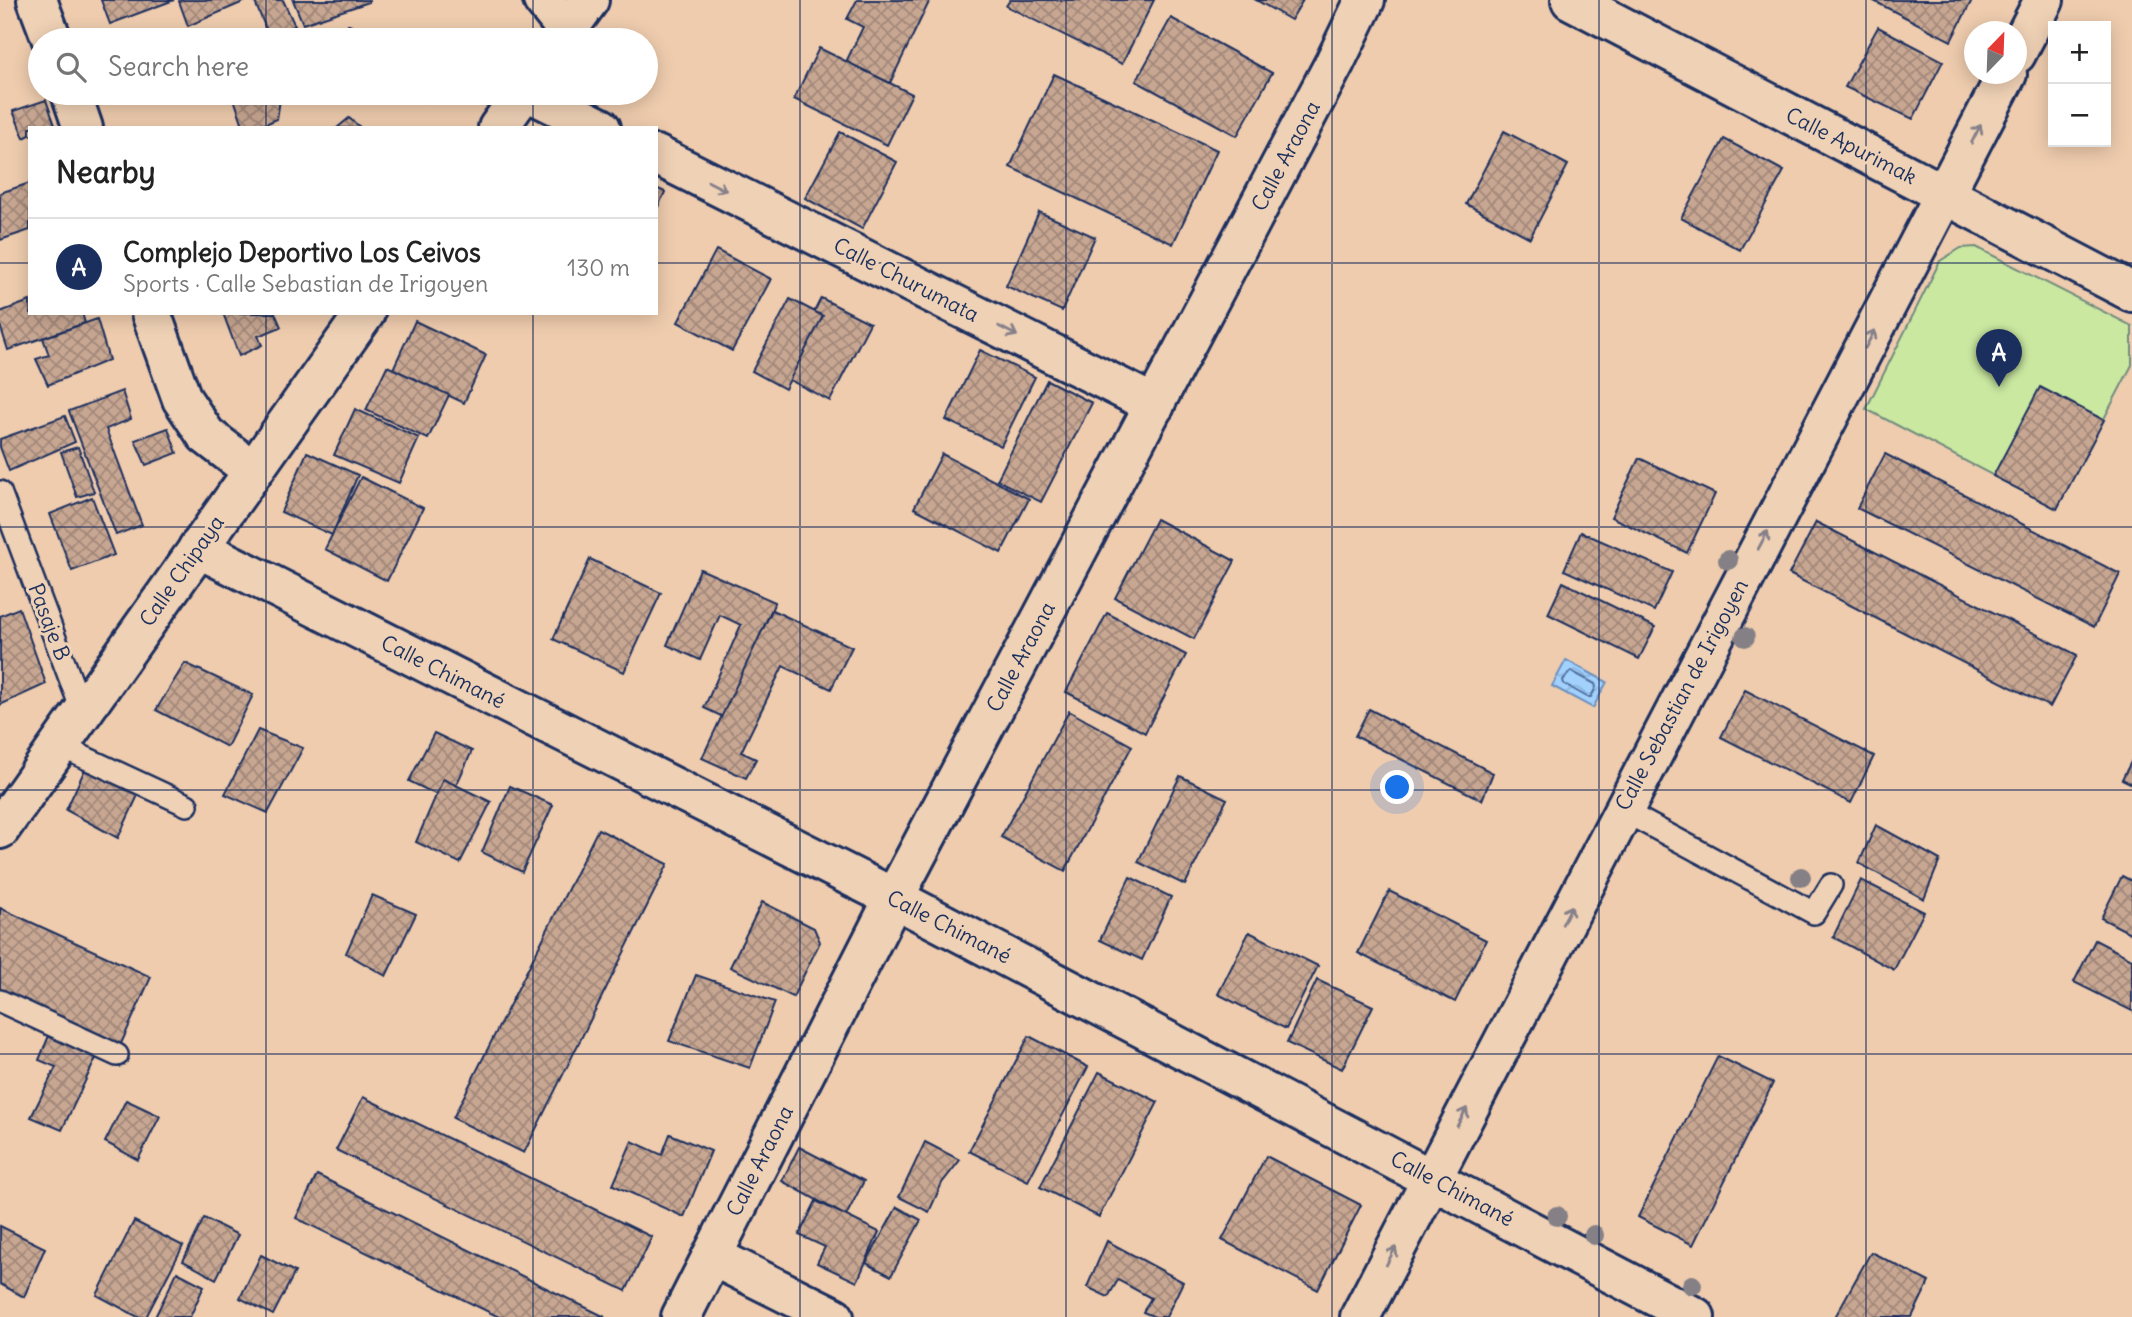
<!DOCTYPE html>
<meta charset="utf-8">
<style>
body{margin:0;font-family:Delius,sans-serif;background:#f2f2f2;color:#222}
.controls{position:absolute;right:21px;top:21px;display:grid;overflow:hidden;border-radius:0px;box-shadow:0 4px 18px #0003}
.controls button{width:63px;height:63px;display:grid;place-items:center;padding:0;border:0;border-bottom:2px solid #e0e0e0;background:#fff;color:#222;font:35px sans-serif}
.compass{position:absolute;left:1964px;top:21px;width:63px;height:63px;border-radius:50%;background:#fff;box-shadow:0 4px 18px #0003;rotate:23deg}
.you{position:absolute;left:1398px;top:788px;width:24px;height:24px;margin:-18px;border:5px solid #fff;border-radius:50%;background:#1a73e8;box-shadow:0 0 0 10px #1a73e833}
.badge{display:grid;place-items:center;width:46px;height:46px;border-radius:50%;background:#1b2f5e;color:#fff;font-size:23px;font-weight:700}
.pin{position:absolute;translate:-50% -58px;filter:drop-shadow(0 2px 4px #0008)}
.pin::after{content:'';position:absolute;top:37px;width:24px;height:21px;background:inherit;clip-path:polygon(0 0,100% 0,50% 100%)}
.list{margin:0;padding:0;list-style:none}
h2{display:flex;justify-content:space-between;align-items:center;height:91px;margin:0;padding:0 28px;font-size:30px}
h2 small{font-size:23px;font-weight:400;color:#767676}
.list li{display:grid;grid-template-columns:46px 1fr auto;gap:21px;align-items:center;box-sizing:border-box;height:98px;padding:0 28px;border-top:2px solid #e0e0e0}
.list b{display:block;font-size:26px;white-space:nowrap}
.list p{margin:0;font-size:23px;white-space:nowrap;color:#767676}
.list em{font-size:23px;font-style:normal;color:#767676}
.icon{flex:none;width:38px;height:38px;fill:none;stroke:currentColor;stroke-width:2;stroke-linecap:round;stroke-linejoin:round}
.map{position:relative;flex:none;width:2132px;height:1317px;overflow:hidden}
.search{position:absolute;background:#fff;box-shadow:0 4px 18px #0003;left:28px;top:28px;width:630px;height:77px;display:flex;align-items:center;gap:18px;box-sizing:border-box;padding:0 24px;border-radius:38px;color:#767676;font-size:26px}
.panel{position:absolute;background:#fff;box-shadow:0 4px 18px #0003;left:28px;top:126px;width:630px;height:189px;border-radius:0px}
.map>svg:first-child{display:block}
.pitch{fill:#cae8a0;stroke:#728c7f;stroke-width:2}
.water{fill:url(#water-waves);stroke:#6c90be;stroke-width:2}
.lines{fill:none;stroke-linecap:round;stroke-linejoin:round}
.shore{stroke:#51709e;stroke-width:2}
.building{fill:url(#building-cross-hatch);stroke:#1b2f5e;stroke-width:2}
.service-casing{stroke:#1b2f5e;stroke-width:26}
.minor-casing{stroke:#1b2f5e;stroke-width:44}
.tertiary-casing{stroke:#1b2f5e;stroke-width:44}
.service{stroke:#efd1b5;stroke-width:21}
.minor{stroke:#efd1b5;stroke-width:38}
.tertiary{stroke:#efd1b5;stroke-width:38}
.tree{fill:#848086}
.oneway{stroke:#85808a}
.grid{fill:none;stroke:#1b2f5e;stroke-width:2;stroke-opacity:0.55}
.labels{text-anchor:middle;stroke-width:6;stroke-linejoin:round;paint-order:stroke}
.street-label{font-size:21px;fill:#1b2f5e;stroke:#efd1b5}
</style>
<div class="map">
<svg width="2132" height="1317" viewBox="0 0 2132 1317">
<defs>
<pattern id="water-waves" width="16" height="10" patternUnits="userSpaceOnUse" patternTransform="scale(1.75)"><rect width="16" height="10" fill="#a2d1fe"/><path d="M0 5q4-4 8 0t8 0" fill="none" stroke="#8bb4dc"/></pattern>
<pattern id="building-cross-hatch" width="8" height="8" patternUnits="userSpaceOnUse" patternTransform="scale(1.75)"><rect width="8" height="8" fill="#c8a792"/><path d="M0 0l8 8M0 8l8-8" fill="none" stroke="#a2887a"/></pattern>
</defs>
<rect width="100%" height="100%" fill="#efccae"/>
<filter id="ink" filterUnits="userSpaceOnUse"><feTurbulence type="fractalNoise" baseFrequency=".0143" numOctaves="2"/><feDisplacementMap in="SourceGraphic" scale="14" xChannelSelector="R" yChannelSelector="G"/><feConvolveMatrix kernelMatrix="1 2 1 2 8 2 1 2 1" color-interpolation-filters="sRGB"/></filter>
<g filter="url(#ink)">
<polygon class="pitch" points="1976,247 2132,326 2132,365 2057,509 1866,409 1940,261 1961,248"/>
<polygon class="water" points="1566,660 1607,682 1593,708 1552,686"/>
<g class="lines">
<polygon class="shore" points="1571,671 1595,684 1596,687 1591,697 1587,697 1564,684 1563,680"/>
</g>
<g class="building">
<polygon points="101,0 174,0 110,24"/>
<polygon points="182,0 248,0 188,26 179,1"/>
<polygon points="254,0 283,0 295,26 269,36"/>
<polygon points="293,0 369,0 369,2 303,24"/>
<polygon points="857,0 930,0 890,83 846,62 863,27 847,19"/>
<polygon points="1010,0 1154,0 1122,64 1006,6"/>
<polygon points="1256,0 1303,0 1291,20"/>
<polygon points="1872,0 1972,0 1951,41"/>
<polygon points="1171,18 1272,73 1237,136 1136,81"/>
<polygon points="348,24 375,40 336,40"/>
<polygon points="1878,27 1943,61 1913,119 1845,87"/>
<polygon points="819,48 912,94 887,145 794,99"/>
<polygon points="1054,74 1217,150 1173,244 1010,167"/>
<polygon points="232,93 281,93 277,119 256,128 244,128"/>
<polygon points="406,93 427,93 421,102"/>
<polygon points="46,100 55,125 49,128 30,128 30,135 24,138 13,111"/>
<polygon points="349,118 361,128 337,128"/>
<polygon points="1504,131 1568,165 1530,238 1466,204"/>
<polygon points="840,132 897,162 862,229 805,198"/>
<polygon points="1724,139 1784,171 1740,250 1681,218"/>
<polygon points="30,183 30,230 0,240 0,193"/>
<polygon points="656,188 665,192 656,211"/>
<polygon points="1039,212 1095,237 1062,311 1006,286"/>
<polygon points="716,250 771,279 732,351 678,322"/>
<polygon points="821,298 870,323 830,401 782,376"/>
<polygon points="790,299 823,316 785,389 752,371"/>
<polygon points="30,301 30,313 82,313 85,323 8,350 0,325 0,312"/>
<polygon points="223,313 275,313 281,327 258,336 262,345 239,356"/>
<polygon points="97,319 109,360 48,385 36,359 49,355 43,338"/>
<polygon points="415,321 486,355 464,403 393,369"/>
<polygon points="980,350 1035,377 1001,446 946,420"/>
<polygon points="387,366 449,395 428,439 366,410"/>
<polygon points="1047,380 1092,403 1041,502 997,480"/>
<polygon points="2040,387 2104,420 2057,509 1993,476"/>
<polygon points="122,391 131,419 106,429 142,525 116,535 69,411"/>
<polygon points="355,409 419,438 399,483 334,455"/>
<polygon points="65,416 75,442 9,471 0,447 0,439"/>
<polygon points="168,428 177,453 146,465 135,440"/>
<polygon points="78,447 94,492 77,497 61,452"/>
<polygon points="307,452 358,475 332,535 281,512"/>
<polygon points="942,454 1029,499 1001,553 914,508"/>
<polygon points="1885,454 2120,574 2094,627 1857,508"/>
<polygon points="1639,458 1715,494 1687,553 1611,517"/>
<polygon points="361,477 423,508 387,581 325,549"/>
<polygon points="92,497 114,555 72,571 50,514"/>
<polygon points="1156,519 1235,561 1194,639 1115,598"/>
<polygon points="1816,522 2077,655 2050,707 1789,574"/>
<polygon points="1581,532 1672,572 1654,611 1564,570"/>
<polygon points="590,559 661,593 624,672 553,639"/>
<polygon points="700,569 775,602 723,717 704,708 741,625 720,615 700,660 667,645"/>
<polygon points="1563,582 1655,627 1639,659 1548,614"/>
<polygon points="19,608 46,684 0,705 0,616"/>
<polygon points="772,610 852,647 831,689 783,666 741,752 756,759 746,778 702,758"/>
<polygon points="1107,613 1186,655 1145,733 1066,692"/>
<polygon points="185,663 253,695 227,747 156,710"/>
<polygon points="1745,690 1874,756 1851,803 1721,737"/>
<polygon points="1369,709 1493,773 1482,800 1355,736"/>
<polygon points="1069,711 1132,746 1065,871 1001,837"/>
<polygon points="258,730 303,748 268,813 225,794"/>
<polygon points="434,733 472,751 449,801 409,781"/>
<polygon points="2132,760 2132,784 2122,779"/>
<polygon points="86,767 140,791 118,838 66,810"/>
<polygon points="1180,776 1227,799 1185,885 1138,862"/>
<polygon points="443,779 491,802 460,863 416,842"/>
<polygon points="510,786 553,805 522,872 482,852"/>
<polygon points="1876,825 1940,860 1924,899 1859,863"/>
<polygon points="598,829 668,864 524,1153 453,1118"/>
<polygon points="2122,876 2132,881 2132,934 2101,918"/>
<polygon points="1130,877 1171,897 1142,960 1100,940"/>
<polygon points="1861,880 1924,912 1894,970 1833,937"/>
<polygon points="1389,891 1486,940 1455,1002 1358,953"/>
<polygon points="372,895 416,914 386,976 346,953"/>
<polygon points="762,902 814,928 820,942 793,997 730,967"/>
<polygon points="0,908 151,977 120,1046 0,991"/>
<polygon points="1249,932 1318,966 1286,1029 1218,994"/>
<polygon points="2095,940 2132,959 2132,1011 2074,982"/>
<polygon points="696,975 775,1002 750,1068 669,1041"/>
<polygon points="1317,980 1373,1006 1342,1069 1287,1043"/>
<polygon points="50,1033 98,1054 62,1130 31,1117 56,1067 39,1060"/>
<polygon points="1029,1036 1088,1067 1028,1181 969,1151"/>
<polygon points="1718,1056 1773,1083 1693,1245 1638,1217"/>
<polygon points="1099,1072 1158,1102 1099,1217 1040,1187"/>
<polygon points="363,1097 652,1237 626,1291 336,1150"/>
<polygon points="126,1100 160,1116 138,1160 105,1142"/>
<polygon points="670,1134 711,1151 684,1217 613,1185 632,1141 662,1155"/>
<polygon points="925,1142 960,1160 942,1183 929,1212 899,1197"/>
<polygon points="799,1147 864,1181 846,1216 782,1181"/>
<polygon points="1266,1156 1361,1205 1318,1290 1222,1240"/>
<polygon points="317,1175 605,1317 499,1317 296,1218"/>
<polygon points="816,1201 879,1232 857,1282 817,1263 825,1247 799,1235"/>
<polygon points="897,1207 921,1220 891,1276 866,1263"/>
<polygon points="204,1218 238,1235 216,1279 183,1261"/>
<polygon points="134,1221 183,1246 146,1317 138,1317 97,1295"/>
<polygon points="0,1226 45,1248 24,1297 0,1284"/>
<polygon points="1107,1241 1183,1282 1166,1317 1155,1317 1143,1312 1151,1298 1118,1280 1108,1297 1087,1287"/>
<polygon points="1871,1252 1929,1282 1912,1317 1835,1317"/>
<polygon points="261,1255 295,1272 273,1315 240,1298"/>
<polygon points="177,1272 204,1286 190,1317 155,1317"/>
</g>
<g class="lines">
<g class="service-casing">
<g id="service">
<polyline points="0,492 83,713"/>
<polyline points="60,746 187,805"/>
<polyline points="1622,810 1814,913 1831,885"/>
<polyline points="0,1001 117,1055"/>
</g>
</g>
<g class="minor-casing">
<g id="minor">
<polyline points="37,0 52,40"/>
<polyline points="543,0 567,30"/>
<polyline points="1571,0 2132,292"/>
<polyline points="2016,54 2044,0"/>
<polyline points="71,93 83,128"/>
<polyline points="531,93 601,128"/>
<polyline points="656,155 1155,405"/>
<polyline points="151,313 182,399 206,435 253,471"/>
<polyline points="198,548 894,898 1695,1317"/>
<polyline points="712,1256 834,1317"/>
<polyline points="681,1317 894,898 1335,62 1365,0"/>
<polyline points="1360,1317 2007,74"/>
</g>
</g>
<g class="tertiary-casing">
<g id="tertiary">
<polyline points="560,40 589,0"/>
<polyline points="498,128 523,93"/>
<polyline points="0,829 365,313"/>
</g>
</g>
<use href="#service" class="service"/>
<use href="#minor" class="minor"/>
<use href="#tertiary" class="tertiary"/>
</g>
<g class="tree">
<circle cx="1728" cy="560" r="10"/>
<circle cx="1745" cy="637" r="10"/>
<circle cx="1801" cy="877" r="10"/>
<circle cx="1557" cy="1216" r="10"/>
<circle cx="1594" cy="1235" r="10"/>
<circle cx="1692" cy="1285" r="10"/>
</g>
<defs><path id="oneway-shaft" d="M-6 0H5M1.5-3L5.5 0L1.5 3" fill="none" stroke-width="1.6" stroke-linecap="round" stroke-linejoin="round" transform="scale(1.75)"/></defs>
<g class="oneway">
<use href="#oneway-shaft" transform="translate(1976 134) rotate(-63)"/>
<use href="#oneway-shaft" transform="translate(717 186) rotate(27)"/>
<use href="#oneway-shaft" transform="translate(1008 331) rotate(27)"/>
<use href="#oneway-shaft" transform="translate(1870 339) rotate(-62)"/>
<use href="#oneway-shaft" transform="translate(1763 540) rotate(-62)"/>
<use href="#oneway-shaft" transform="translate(1567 915) rotate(-63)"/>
<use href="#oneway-shaft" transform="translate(1462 1117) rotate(-62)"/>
<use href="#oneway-shaft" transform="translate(1391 1256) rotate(-63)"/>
</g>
</g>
<path class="grid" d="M266,0V40M533,0V40M800,0V1317M1066,0V1317M1332,0V1317M1599,0V1317M1866,0V1317M266,93V128M533,93V128M0,263H30M656,263H2132M266,313V1317M533,313V1317M0,527H2132M0,790H2132M0,1054H2132"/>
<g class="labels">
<g class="street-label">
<text transform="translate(1851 146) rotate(27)" y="7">Calle Apurimak</text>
<text transform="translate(1286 156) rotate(-62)" y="7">Calle Araona</text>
<text transform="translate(906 280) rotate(27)" y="7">Calle Churumata</text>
<text transform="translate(182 571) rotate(-55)" y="7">Calle Chipaya</text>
<text transform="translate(49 622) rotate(69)" y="7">Pasaje B</text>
<text transform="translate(1021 657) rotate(-62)" y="7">Calle Araona</text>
<text transform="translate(443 672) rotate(27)" y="7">Calle Chimané</text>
<text transform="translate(1682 695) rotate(-62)" y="7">Calle Sebastian de Irigoyen</text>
<text transform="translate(949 927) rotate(27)" y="7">Calle Chimané</text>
<text transform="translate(760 1161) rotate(-63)" y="7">Calle Araona</text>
<text transform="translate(1452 1189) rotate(28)" y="7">Calle Chimané</text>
</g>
</g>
</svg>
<div class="controls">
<button>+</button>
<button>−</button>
</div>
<svg class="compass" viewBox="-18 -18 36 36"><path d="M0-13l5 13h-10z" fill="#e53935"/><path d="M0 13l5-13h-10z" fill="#767676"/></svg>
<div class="you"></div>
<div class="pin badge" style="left:1999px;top:387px">A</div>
<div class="search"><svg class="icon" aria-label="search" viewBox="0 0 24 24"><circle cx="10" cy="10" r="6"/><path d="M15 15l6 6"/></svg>Search here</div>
<section class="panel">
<h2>Nearby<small></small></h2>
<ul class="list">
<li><span class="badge">A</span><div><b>Complejo Deportivo Los Ceivos</b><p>Sports · Calle Sebastian de Irigoyen</p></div><em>130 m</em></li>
</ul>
</section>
</div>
